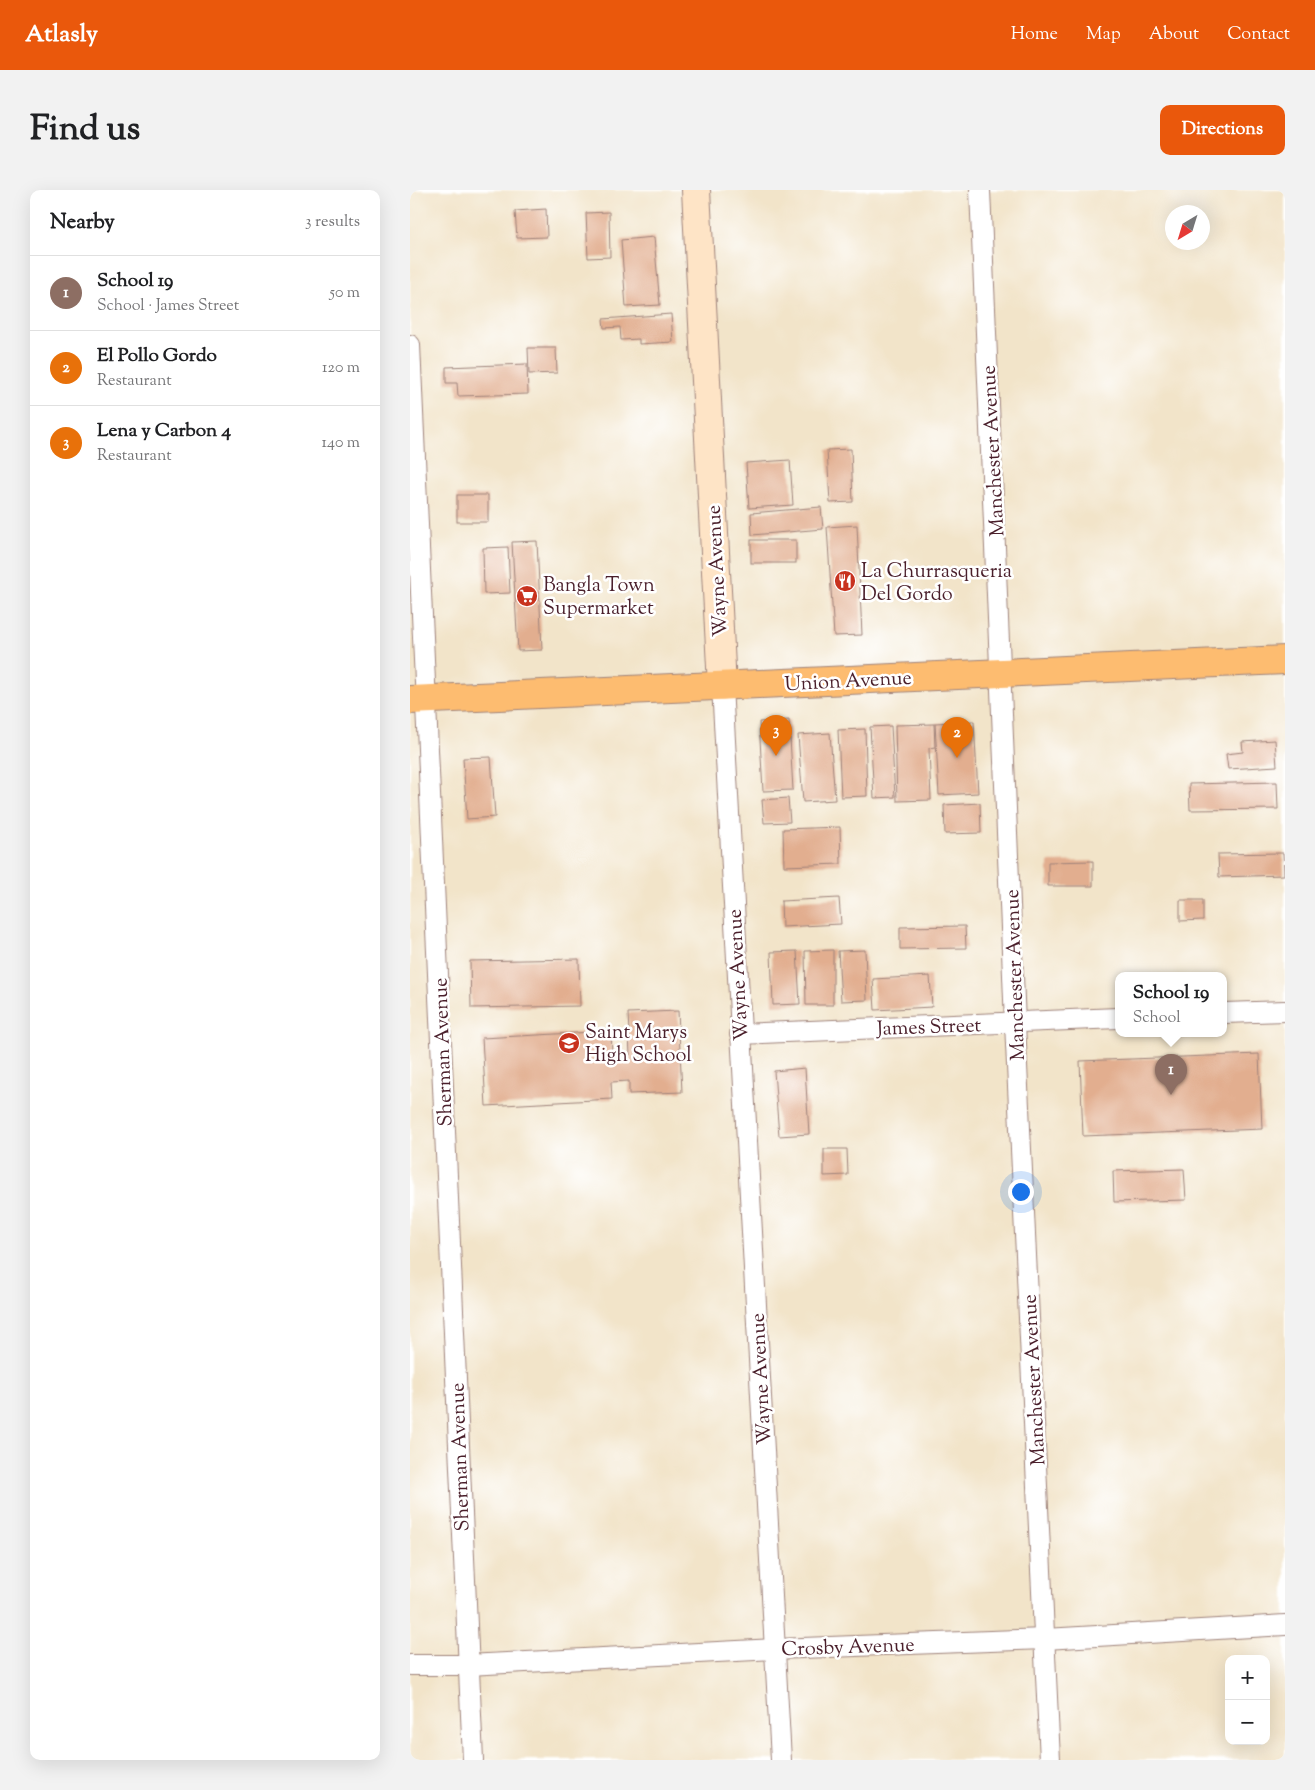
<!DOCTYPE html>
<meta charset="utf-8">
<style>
body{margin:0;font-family:"Sorts Mill Goudy",serif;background:#f2f2f2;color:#202124}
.controls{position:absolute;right:15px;bottom:15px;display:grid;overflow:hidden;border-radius:10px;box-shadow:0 5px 20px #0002}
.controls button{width:45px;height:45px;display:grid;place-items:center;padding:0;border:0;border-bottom:1px solid #e0e0e0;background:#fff;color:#202124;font:25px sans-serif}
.compass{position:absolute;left:755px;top:15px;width:45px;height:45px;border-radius:50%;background:#fff;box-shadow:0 5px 20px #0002;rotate:218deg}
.you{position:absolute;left:610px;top:1001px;width:18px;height:18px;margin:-12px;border:4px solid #fff;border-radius:50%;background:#1a73e8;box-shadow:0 0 0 8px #1a73e833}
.badge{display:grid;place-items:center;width:32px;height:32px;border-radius:50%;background:#ea580c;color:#fff;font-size:16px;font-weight:700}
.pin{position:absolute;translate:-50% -41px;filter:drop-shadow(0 1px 2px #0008)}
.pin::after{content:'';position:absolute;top:26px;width:18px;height:15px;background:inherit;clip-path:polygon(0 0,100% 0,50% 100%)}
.popup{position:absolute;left:705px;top:782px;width:112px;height:65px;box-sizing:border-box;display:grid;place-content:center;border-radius:10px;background:#fff;filter:drop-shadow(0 1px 4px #0005);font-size:16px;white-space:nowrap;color:#757577}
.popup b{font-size:19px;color:#202124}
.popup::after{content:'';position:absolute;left:50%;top:100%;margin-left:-10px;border:10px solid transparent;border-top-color:#fff}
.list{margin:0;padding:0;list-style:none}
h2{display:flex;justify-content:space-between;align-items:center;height:65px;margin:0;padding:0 20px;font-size:21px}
h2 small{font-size:16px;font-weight:400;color:#757577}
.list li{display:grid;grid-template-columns:32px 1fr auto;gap:15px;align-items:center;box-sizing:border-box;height:75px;padding:0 20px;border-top:1px solid #e0e0e0}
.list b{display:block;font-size:19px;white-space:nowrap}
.list p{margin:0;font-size:16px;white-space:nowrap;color:#757577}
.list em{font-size:16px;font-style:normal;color:#757577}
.map{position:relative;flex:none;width:875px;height:1570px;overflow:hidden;border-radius:10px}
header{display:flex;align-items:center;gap:30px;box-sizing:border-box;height:70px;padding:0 25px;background:#ea580c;color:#fff}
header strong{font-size:24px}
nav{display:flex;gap:28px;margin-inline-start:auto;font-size:18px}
.intro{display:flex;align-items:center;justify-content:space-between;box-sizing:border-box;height:120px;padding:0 30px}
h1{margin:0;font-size:35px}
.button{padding:12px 22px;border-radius:10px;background:#ea580c;color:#fff;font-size:18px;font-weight:700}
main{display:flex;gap:30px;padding:0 30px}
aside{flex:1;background:#fff;border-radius:10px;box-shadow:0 5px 20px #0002}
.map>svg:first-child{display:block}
.building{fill:#e2ae8f}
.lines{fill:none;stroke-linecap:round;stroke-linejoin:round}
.street-casing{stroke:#9e827a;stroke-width:22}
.secondary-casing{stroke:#9e827a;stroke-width:30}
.primary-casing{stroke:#9e827a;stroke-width:30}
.street{stroke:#fff;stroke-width:20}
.secondary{stroke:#fee4c6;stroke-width:28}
.primary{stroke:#fdbc70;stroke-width:28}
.labels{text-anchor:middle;stroke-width:5;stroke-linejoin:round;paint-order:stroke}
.street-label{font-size:20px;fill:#4a1f2b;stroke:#fff}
.poi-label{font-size:20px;fill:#4a1f2b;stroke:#fff;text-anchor:start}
</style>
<header>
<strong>Atlasly</strong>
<nav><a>Home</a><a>Map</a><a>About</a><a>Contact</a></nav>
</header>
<div class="intro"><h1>Find us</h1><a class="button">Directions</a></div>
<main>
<aside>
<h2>Nearby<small>3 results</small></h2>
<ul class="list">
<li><span class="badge" style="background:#8d6e63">1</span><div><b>School 19</b><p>School · James Street</p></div><em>50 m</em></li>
<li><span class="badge" style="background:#e8710a">2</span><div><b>El Pollo Gordo</b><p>Restaurant</p></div><em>120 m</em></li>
<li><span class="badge" style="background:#e8710a">3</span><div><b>Lena y Carbon 4</b><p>Restaurant</p></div><em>140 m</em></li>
</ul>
</aside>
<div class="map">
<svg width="875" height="1570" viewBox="0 0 875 1570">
<rect width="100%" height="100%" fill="#fff"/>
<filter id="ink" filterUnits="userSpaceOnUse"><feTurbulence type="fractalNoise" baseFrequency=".02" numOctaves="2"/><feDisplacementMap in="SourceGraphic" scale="10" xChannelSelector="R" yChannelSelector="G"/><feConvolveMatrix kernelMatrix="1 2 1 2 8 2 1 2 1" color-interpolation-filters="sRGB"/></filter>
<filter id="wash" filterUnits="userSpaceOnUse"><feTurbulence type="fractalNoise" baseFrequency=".0096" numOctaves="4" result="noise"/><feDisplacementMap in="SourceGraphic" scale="20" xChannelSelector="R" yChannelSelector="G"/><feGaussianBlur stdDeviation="1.12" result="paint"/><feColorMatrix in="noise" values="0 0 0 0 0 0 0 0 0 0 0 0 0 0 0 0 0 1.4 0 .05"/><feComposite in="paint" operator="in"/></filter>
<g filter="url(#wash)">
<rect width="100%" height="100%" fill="#f2e4c9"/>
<g id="blocks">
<g class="building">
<polygon points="136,19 137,47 107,48 105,21"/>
<polygon points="199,22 200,67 178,68 176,23"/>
<polygon points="244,47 250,115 216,117 211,50"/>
<polygon points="261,124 263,152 229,154 229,149 211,150 210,137 194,138 193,129"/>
<polygon points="118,158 146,158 147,183 119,184"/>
<polygon points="117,174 118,204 48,206 47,193 36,193 36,177"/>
<polygon points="441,259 443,312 420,313 417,260"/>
<polygon points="380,270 383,315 339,318 336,273"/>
<rect x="47" y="305" width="31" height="27"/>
<polygon points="411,317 413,339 342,345 341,323"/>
<polygon points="447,335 452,445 424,446 417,337"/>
<rect x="341" y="350" width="45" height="23"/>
<polygon points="127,351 132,460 108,461 102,352"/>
<polygon points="98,357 100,403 74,404 73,358"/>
<polygon points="379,530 383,600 353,601 349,532"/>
<polygon points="564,531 568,603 529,605 525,533"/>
<polygon points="524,534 525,557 519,558 521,610 487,611 485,535"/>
<polygon points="481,536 485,607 464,608 460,537"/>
<polygon points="455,539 457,606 431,607 428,540"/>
<polygon points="420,543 425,610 393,612 388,545"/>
<polygon points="865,550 867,576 818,579 816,564 833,562 832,552"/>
<polygon points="81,567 85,627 57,629 53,568"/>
<polygon points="867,592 868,619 780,620 779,594"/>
<polygon points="378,608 380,632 354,633 352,610"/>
<polygon points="570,613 571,643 535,644 534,615"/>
<polygon points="430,637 431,674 374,676 373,639"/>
<polygon points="873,663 874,685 809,687 808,664"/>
<polygon points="683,671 683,696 638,696 638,672"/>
<polygon points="429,708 431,734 372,737 371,711"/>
<polygon points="770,710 793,710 793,730 770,731"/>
<polygon points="555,736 556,758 490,759 490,737"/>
<polygon points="423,760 423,815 396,815 395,761"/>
<polygon points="455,760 457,810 431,811 428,761"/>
<polygon points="387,761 390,814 363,815 361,762"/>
<polygon points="169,769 170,816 61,818 60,771"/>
<polygon points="520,786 522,817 465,820 463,789"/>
<polygon points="268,821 272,902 219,904 219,891 201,892 202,909 76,916 72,848 201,841 202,866 220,865 218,823"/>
<polygon points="849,864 852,939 673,946 670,871"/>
<polygon points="395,878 399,944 369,946 364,881"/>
<polygon points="414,959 437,959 438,985 414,986"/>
<polygon points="774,979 776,1010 704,1012 703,981"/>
</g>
</g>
</g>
<g filter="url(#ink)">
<use href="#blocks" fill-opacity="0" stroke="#9e827a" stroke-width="1"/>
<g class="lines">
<g class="street-casing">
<g id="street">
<polyline points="570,0 605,833 640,1570"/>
<polyline points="0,155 63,1570"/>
<polyline points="312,496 371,1570"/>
<polyline points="814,823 875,821"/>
<polyline points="330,844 708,828"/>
<polyline points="0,1475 58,1475 365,1459 635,1449 875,1435"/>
</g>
</g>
<g class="secondary-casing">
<polyline id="secondary" points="286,0 312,496"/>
</g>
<g class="primary-casing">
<polyline id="primary" points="0,510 875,470"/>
</g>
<use href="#street" class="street"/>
<use href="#secondary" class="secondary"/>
<use href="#primary" class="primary"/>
</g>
</g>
<defs>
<g id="restaurant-disc" transform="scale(1.125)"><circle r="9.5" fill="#c8321e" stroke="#fff"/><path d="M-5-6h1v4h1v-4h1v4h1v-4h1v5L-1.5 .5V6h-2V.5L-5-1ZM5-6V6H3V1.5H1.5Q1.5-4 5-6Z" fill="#fff"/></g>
<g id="supermarket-disc" transform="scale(1.125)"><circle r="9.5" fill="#c8321e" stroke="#fff"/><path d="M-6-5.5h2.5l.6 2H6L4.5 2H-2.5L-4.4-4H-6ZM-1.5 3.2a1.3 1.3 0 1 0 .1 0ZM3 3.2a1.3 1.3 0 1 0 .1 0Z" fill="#fff"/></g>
<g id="school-disc" transform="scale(1.125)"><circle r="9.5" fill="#c8321e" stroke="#fff"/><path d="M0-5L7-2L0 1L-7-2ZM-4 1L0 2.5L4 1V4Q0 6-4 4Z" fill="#fff"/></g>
</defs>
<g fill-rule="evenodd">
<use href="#restaurant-disc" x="435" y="391"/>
<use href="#supermarket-disc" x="117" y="406"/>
<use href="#school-disc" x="159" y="853"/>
</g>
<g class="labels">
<g class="street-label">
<text transform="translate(582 261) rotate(-93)" y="7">Manchester Avenue</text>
<text transform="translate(306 381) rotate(-93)" y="7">Wayne Avenue</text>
<text transform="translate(438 490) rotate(-3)" y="7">Union Avenue</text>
<text transform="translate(327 785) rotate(-93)" y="7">Wayne Avenue</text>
<text transform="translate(604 785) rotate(-92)" y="7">Manchester Avenue</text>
<text transform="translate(519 836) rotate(-2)" y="7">James Street</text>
<text transform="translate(32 862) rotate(-92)" y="7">Sherman Avenue</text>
<text transform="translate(350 1189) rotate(-93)" y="7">Wayne Avenue</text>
<text transform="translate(623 1190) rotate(-93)" y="7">Manchester Avenue</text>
<text transform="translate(49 1267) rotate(-92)" y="7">Sherman Avenue</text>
<text transform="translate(438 1456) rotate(-2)" y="7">Crosby Avenue</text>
</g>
<g class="poi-label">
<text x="451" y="387">La Churrasqueria<tspan x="451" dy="23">Del Gordo</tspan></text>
<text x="133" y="401">Bangla Town<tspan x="133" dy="23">Supermarket</tspan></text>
<text x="175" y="848">Saint Marys<tspan x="175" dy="23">High School</tspan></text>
</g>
</g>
</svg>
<div class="controls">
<button>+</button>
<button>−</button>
</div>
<svg class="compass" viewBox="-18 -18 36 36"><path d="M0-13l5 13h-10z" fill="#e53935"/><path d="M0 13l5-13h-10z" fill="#757577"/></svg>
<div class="you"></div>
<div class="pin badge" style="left:761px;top:905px;background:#8d6e63">1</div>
<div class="popup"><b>School 19</b>School</div>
<div class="pin badge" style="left:547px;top:568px;background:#e8710a">2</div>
<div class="pin badge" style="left:366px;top:566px;background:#e8710a">3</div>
</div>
</main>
